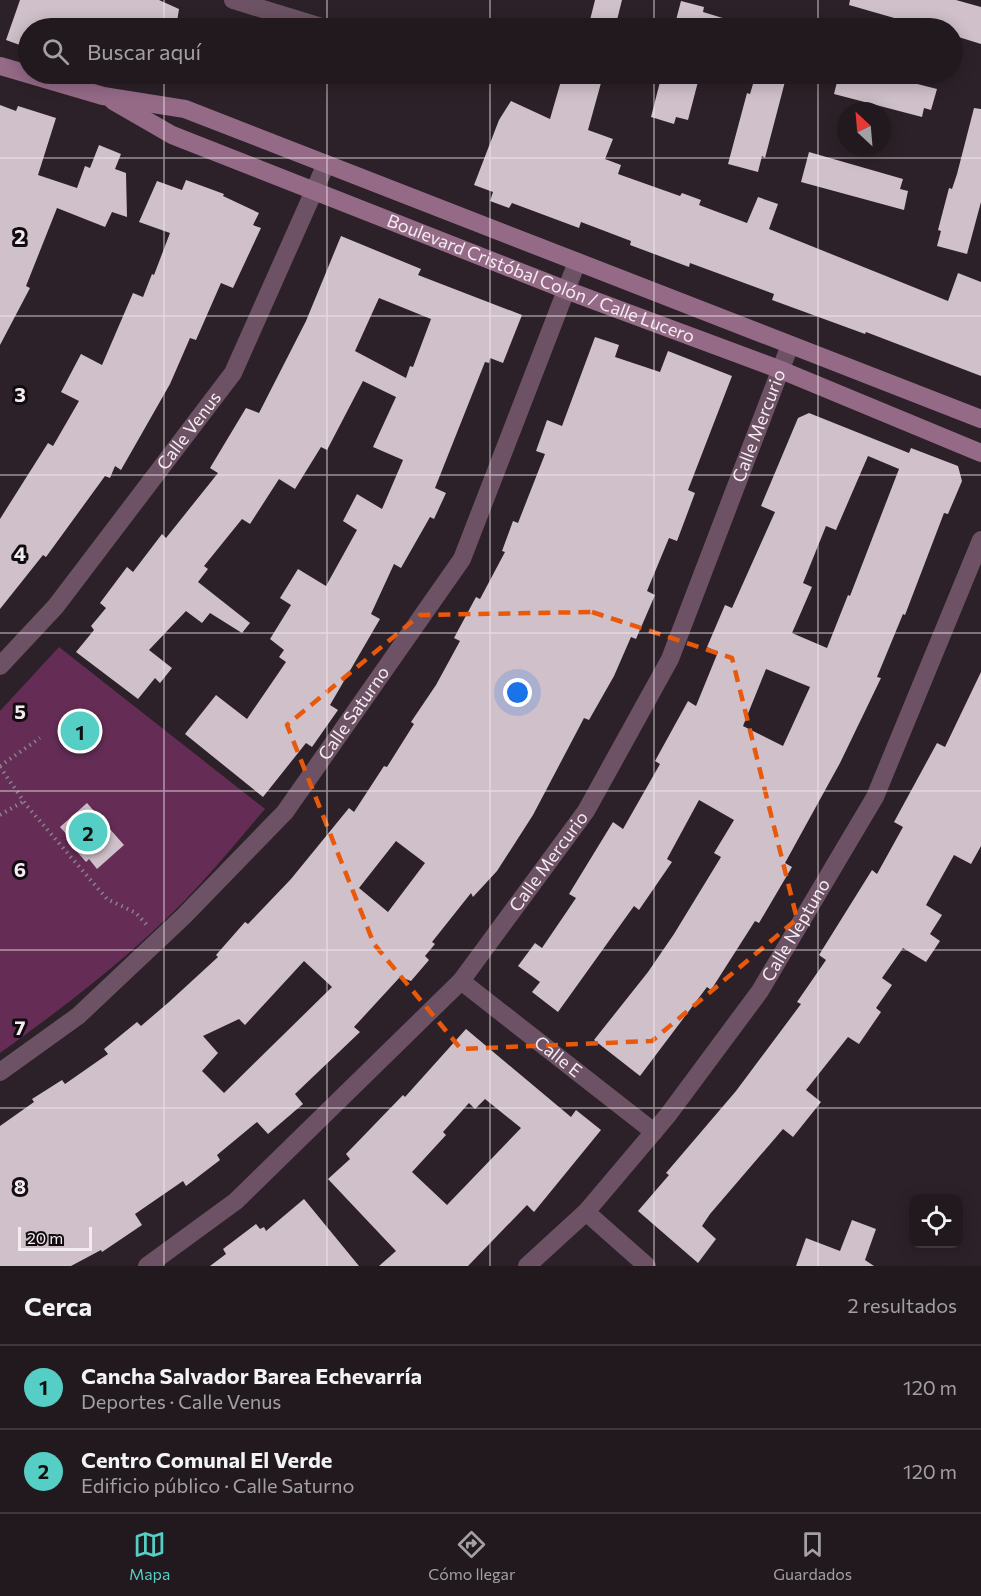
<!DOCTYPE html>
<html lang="es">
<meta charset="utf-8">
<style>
body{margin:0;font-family:Commissioner,sans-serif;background:#2d262b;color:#f1f3f6}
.controls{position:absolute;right:18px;bottom:18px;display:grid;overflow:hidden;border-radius:12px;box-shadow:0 3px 15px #0003}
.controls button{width:54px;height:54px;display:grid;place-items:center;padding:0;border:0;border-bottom:2px solid #3e383c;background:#21191e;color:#f1f3f6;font:30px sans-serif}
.compass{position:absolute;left:837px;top:102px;width:54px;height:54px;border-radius:50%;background:#21191e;box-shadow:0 3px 15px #0003;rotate:334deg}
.scale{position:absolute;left:18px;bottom:15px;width:74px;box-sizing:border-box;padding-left:6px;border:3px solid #f4ecf1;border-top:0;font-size:16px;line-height:21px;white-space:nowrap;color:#f4ecf1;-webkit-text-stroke:4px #110c0f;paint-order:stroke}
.you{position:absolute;left:518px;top:693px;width:21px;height:21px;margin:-15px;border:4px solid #fff;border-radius:50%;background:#1a73e8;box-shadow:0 0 0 9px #1a73e833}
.badge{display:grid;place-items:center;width:39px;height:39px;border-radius:50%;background:#55cec5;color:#111;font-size:20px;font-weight:700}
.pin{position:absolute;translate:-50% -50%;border:3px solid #fff;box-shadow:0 2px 6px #0006}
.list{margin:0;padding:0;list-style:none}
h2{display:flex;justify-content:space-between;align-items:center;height:78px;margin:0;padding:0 24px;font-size:26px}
h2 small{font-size:20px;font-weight:400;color:#a2a0a4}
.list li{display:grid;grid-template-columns:39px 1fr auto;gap:18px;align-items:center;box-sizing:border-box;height:84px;padding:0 24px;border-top:2px solid #3e383c}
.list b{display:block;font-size:22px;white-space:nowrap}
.list p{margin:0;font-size:20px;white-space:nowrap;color:#a2a0a4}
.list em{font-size:20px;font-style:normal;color:#a2a0a4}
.icon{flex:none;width:33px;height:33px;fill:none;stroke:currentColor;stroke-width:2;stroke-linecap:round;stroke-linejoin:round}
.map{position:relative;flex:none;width:981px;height:1266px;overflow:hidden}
.search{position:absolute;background:#21191e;box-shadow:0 3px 15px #0003;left:18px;right:18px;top:18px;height:66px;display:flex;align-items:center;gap:15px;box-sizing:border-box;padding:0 21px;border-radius:33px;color:#a2a0a4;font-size:22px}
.sheet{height:246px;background:#21191e}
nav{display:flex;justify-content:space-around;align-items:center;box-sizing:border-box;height:84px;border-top:2px solid #3e383c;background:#21191e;font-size:16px;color:#a2a0a4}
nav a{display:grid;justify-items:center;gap:3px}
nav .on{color:#55cec5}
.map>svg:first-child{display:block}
.green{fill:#652d56}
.building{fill:#cfc0c9;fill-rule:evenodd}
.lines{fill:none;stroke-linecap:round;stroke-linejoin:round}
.path{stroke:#8b8187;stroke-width:4;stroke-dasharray:1.5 4.5;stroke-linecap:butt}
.street{stroke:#6c5264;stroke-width:18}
.secondary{stroke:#946a87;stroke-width:18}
.marked{fill:none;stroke:#e8590c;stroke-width:4.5;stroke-dasharray:12 8;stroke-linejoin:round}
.grid{fill:none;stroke:#f4ecf1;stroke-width:1.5;stroke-opacity:0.55}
.labels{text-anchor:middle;stroke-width:6;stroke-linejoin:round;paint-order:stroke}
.street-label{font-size:18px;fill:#f4ecf1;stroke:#110c0f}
.grid-label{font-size:20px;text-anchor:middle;font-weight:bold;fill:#f4ecf1;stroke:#110c0f;stroke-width:6;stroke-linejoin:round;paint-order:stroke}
</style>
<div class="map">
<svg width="981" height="1266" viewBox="0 0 981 1266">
<rect width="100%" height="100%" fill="#2c2128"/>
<path class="green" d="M59,647L265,809C244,833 224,858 202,882C143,947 71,1002 0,1053V711Z"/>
<g class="building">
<polygon points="20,0 159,0 179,9 176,28 28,28 28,48 6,40"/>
<polygon points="595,0 622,0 615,28 588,28"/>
<polygon points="850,0 956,0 981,7 981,44 952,35 952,28 929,28 849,5"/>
<polygon points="681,1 704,7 703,12 739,23 738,28 680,28 682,22 676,20"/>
<polygon points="563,74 598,74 596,82 601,83 588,130 613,139 605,159 621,165 618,174 680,196 682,193 701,200 699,205 747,223 758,197 778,204 769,229 948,301 958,273 981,282 981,376 866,332 865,334 772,300 774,294 690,263 689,267 630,245 631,241 581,222 579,228 512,203 509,208 490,201 493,192 474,185 499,120 511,101 550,119"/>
<polygon points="662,74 700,74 688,120 676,117 674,124 651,117"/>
<polygon points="756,74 787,74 765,158 762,156 758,172 728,164 747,93 750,94"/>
<polygon points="839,74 878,74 937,89 931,110 924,108 922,117 834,94"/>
<polygon points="0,105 16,111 18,106 56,118 38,175 77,188 85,166 90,168 99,145 121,154 115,169 126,173 127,217 112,212 105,227 57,208 26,286 30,288 0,345"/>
<polygon points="974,108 981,109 981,202 967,254 937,246 941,231 938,230 949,188 952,189 957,174"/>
<polygon points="809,152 903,179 900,189 908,191 904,210 801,182"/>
<polygon points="186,180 224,194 223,196 259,213 253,225 261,228 233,288 221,283 196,340 190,338 170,384 121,470 115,466 110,478 105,476 46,557 43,555 0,609 0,519 48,443 53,446 79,401 61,392 81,354 102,365 133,293 143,297 152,274 154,275 170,233 139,222 157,181 182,190"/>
<path d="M341,236L421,269L418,275L522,315L503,363L490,358L489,363L485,362L435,488L446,493L434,519L430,517L401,568L394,564L371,614L380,619L330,705L338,710L312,747L306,743L263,797L185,734L216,695L247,719L286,662L279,657L284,650L270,639L291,605L280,598L298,569L326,586L357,530L343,521L357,494L382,509L403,460L373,447L396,397L363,381L327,450L321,447L295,489L279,479L250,524L242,519L204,566L208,569L198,582L250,623L242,633L210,613L202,623L186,611L149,650L172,668L160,683L155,678L138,699L76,652L94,630L91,626L106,608L100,603L127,567L133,572L162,534L166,538L218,473L210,468L246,408L259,413L306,321ZM379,298L431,319L413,367L410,366L406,378L355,351Z"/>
<path d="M595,337L619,345L615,357L660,372L668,351L732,376L688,490L695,493L677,541L669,538L647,591L655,595L636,639L631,637L614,676L589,720L584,718L533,815L497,871L473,897L471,893L432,942L435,944L425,956L429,960L411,981L400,977L354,1027L360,1032L295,1094L303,1104L268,1134L257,1122L217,1155L220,1160L186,1186L183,1181L135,1214L142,1225L102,1252L101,1250L71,1266H0V1126L34,1102L32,1099L62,1080L65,1084L108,1054L104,1049L137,1022L141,1026L169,1002L218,957L216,955L245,922L248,924L291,879L349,808L354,812L384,766L387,767L414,724L411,722L436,685L460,641L454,638L476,597L480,599L505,552L502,551L513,521L518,523L545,454L536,451L547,420L562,426ZM396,841L425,863L388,912L359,888ZM304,961L332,987L224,1093L202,1071L218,1053L203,1036L239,1019L245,1025Z"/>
<path d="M809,413L909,453L911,448L958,466L962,481L948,514L944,513L905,615L903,614L877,677L881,678L840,763L785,863L792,867L759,923L755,921L711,990L707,987L640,1076L594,1040L648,972L674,934L721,857L714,853L734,820L699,800L667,859L672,862L639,910L634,906L558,1012L532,992L540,982L518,966L535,943L542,948L576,898L569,894L613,822L623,829L660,764L655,761L688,701L696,706L718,652L707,647L725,605L732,608L775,512L761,506L798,418ZM868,456L899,469L850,596L848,595L827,648L792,633L812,587L803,583L826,526L836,530ZM766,669L810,687L783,746L743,726Z"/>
<polygon points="981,672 981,846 971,864 954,855 926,905 942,915 930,934 940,941 926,962 903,948 882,978 892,985 876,1008 881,1012 859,1044 848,1037 806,1090 821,1102 793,1137 783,1129 710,1214 702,1226 716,1239 698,1263 638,1211 669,1175 666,1173 736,1091 801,1004 797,1002 826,960 819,955 872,870 877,874 903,827 894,822 937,743 945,747"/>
<polygon points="87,803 124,845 97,869 89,859 86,862 66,839 69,837 60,827"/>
<path d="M466,1029L571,1117L576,1110L601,1130L534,1212L527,1205L468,1266H379L396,1251L328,1179L350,1159L346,1154L403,1095L405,1097ZM485,1099L521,1128L447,1205L412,1172L446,1135L443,1132L469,1103L475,1109Z"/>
<polygon points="304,1199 359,1266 210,1266 226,1254 223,1249 256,1224 260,1229 264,1227 266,1231"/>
<polygon points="852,1220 876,1229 865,1260 874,1266 796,1266 806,1238 840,1251"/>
</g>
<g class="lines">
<g class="path">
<polyline points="0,766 40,738"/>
<polyline points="0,767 27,806 107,899 136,913 147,925"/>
<polyline points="0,815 24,801"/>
</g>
<g class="street">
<polyline points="233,0 322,27"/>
<path id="s1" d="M0,666L56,606L233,373L326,164"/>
<path id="s2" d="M461,981L654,1132"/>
<path id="s3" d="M0,1072L78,1016L184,916L285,812L462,559L577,262"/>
<polyline points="586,1212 647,1266"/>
<path id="s4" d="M147,1266L236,1201L461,981L586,811L670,659L790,345"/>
<path id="s5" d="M527,1266L586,1212L668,1115L760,991L875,797L981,540"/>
</g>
<g class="secondary">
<polyline points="0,66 103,96 185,109 981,419"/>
<path id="s6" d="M113,101L172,135L566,290L781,370L981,453"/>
</g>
</g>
<path class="marked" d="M592,612L732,658L797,919L652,1041L461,1049L374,944L287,725L420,615Z"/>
<path class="grid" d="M164,0V28M327,0V28M490,0V28M654,0V28M818,0V28M164,74V1266M327,74V1266M490,74V1266M654,74V1266M818,74V1266M0,158H981M0,316H981M0,475H981M0,633H981M0,791H981M0,950H981M0,1108H981"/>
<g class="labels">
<g class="street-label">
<text dy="6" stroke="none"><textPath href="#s6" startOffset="464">Boulevard Cristóbal Colón / Calle Lucero</textPath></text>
<text dy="6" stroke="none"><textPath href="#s4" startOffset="1059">Calle Mercurio</textPath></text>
<text dy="6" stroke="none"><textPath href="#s1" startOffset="302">Calle Venus</textPath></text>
<text dy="6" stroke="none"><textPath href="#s3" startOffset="507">Calle Saturno</textPath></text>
<text dy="6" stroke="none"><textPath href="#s4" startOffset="573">Calle Mercurio</textPath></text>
<text dy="6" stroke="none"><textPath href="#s5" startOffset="432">Calle Neptuno</textPath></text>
<text dy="6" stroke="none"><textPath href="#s2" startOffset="123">Calle E</textPath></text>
</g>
</g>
<g class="grid-label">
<text x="20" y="244">2</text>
<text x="20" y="402">3</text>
<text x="20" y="561">4</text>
<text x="20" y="719">5</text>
<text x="20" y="877">6</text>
<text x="20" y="1035">7</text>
<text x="20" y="1194">8</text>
</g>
</svg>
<div class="controls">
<button><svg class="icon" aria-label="locate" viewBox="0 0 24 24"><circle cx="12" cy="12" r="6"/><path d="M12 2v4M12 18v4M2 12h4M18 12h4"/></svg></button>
</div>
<svg class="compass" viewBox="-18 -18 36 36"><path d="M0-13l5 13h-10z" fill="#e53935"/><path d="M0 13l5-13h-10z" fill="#a2a0a4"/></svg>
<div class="scale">20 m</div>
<div class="you"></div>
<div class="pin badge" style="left:80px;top:731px">1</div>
<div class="pin badge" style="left:88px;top:832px">2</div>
<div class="search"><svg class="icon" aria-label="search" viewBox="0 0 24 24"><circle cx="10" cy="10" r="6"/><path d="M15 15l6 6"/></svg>Buscar aquí</div>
</div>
<section class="sheet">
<h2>Cerca<small>2 resultados</small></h2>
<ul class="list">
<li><span class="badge">1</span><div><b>Cancha Salvador Barea Echevarría</b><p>Deportes · Calle Venus</p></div><em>120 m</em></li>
<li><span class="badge">2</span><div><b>Centro Comunal El Verde</b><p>Edificio público · Calle Saturno</p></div><em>120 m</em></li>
</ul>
</section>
<nav>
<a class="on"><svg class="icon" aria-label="map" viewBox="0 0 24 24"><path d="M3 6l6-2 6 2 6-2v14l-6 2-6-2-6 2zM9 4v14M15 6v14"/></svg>Mapa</a>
<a><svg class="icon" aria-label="directions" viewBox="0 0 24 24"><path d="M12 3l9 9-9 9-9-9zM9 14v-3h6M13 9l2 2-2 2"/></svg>Cómo llegar</a>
<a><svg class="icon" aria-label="saved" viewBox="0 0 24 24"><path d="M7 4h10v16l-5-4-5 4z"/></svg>Guardados</a>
</nav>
